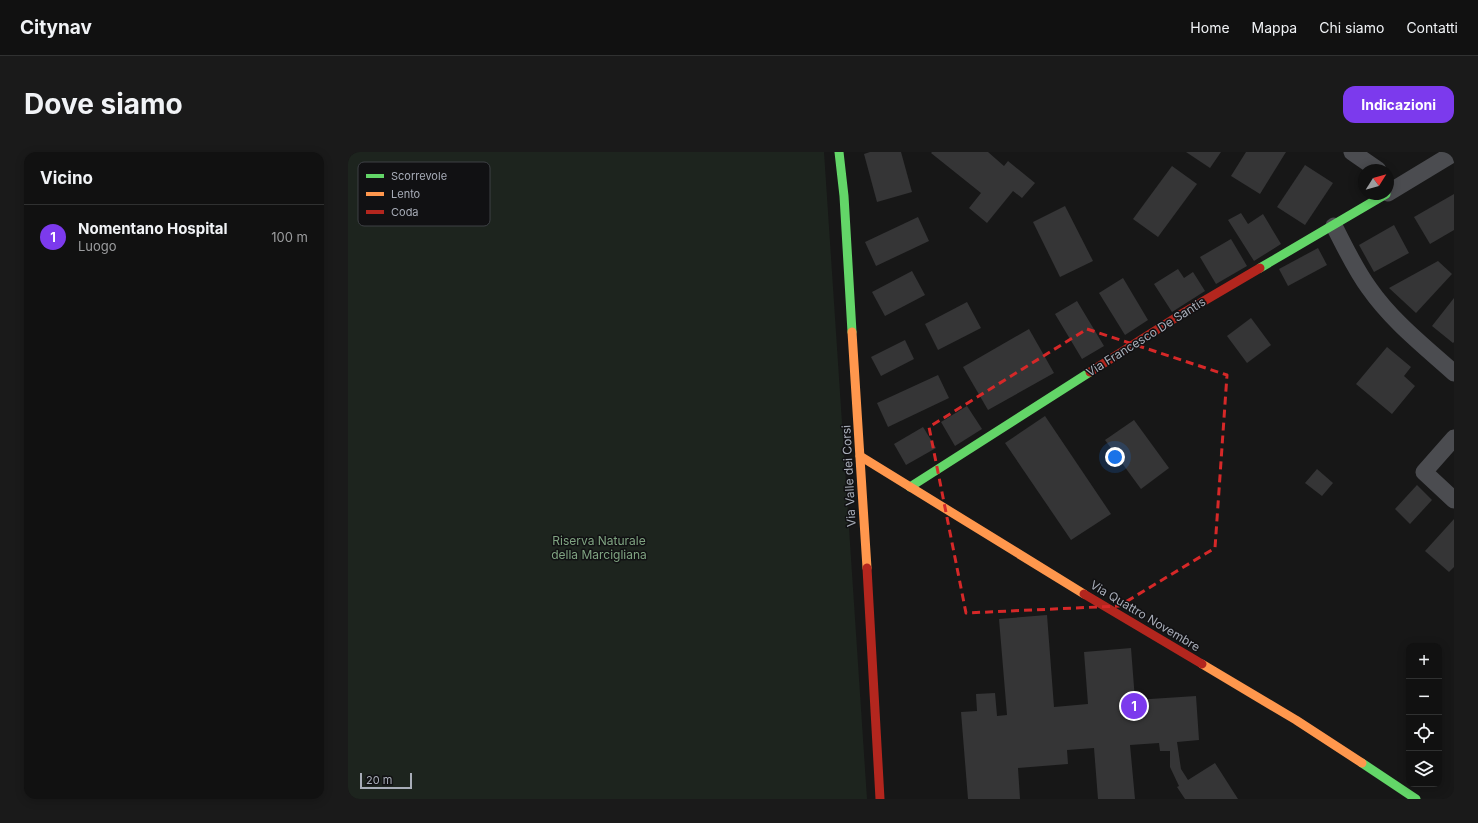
<!DOCTYPE html>
<html lang="it">
<meta charset="utf-8">
<style>
body{margin:0;font-family:Inter,sans-serif;background:#1a1a1a;color:#f1f3f6}
.controls{position:absolute;right:12px;bottom:12px;display:grid;overflow:hidden;border-radius:8px;box-shadow:0 2px 10px #0003}
.controls button{width:36px;height:36px;display:grid;place-items:center;padding:0;border:0;border-bottom:1px solid #303131;background:#111;color:#f1f3f6;font:20px sans-serif}
.compass{position:absolute;left:1010px;top:12px;width:36px;height:36px;border-radius:50%;background:#111;box-shadow:0 2px 10px #0003;rotate:53deg}
.scale{position:absolute;left:12px;bottom:10px;width:52px;box-sizing:border-box;padding-left:4px;border:2px solid #a8adb8;border-top:0;font-size:11px;line-height:14px;white-space:nowrap;color:#a8adb8;-webkit-text-stroke:3px #111113;paint-order:stroke}
.you{position:absolute;left:767px;top:305px;width:14px;height:14px;margin:-10px;border:3px solid #fff;border-radius:50%;background:#1a73e8;box-shadow:0 0 0 6px #1a73e833}
.badge{display:grid;place-items:center;width:26px;height:26px;border-radius:50%;background:#7c3aed;color:#fff;font-size:13px;font-weight:700}
.pin{position:absolute;translate:-50% -50%;border:2px solid #fff;box-shadow:0 1px 4px #0006}
.list{margin:0;padding:0;list-style:none}
h2{display:flex;justify-content:space-between;align-items:center;height:52px;margin:0;padding:0 16px;font-size:17px}
h2 small{font-size:13px;font-weight:400;color:#9c9d9f}
.list li{display:grid;grid-template-columns:26px 1fr auto;gap:12px;align-items:center;box-sizing:border-box;height:64px;padding:0 16px;border-top:1px solid #303131}
.list b{display:block;font-size:15px;white-space:nowrap}
.list p{margin:0;font-size:13px;white-space:nowrap;color:#9c9d9f}
.list em{font-size:13px;font-style:normal;color:#9c9d9f}
.icon{flex:none;width:22px;height:22px;fill:none;stroke:currentColor;stroke-width:2;stroke-linecap:round;stroke-linejoin:round}
.map{position:relative;flex:none;width:1106px;height:647px;overflow:hidden;border-radius:12px}
header{display:flex;align-items:center;gap:24px;box-sizing:border-box;height:56px;padding:0 20px;background:#111;border-bottom:1px solid #303131}
header strong{font-size:19px}
nav{display:flex;gap:22px;margin-inline-start:auto;font-size:14px}
.intro{display:flex;align-items:center;justify-content:space-between;box-sizing:border-box;height:96px;padding:0 24px}
h1{margin:0;font-size:28px}
.button{padding:10px 18px;border-radius:12px;background:#7c3aed;color:#fff;font-size:14px;font-weight:700}
main{display:flex;gap:24px;padding:0 24px}
aside{flex:1;background:#111;border-radius:12px;box-shadow:0 2px 10px #0003}
.map>svg:first-child{display:block}
.green{fill:#1d241e}
.building{fill:#353536}
.lines{fill:none;stroke-linecap:round;stroke-linejoin:round}
.street{stroke:#4b4c50;stroke-width:17}
.fast{stroke:#63d668;stroke-width:9}
.slow{stroke:#ff974d;stroke-width:9}
.jam{stroke:#b3261e;stroke-width:9}
.marked{fill:none;stroke:#d62828;stroke-width:3;stroke-dasharray:8 5;stroke-linejoin:round}
.labels{text-anchor:middle;stroke-width:3;stroke-linejoin:round;paint-order:stroke}
.street-label{font-size:12px;fill:#a8adb8;stroke:#111113}
.park-label{font-size:12px;fill:#7fa381;stroke:#111113}
.key{fill:#111113;stroke:#3e4045;stroke-width:1}
.key-label{font-size:11px;fill:#a8adb8}
</style>
<header>
<strong>Citynav</strong>
<nav><a>Home</a><a>Mappa</a><a>Chi siamo</a><a>Contatti</a></nav>
</header>
<div class="intro"><h1>Dove siamo</h1><a class="button">Indicazioni</a></div>
<main>
<aside>
<h2>Vicino<small></small></h2>
<ul class="list">
<li><span class="badge">1</span><div><b>Nomentano Hospital</b><p>Luogo</p></div><em>100 m</em></li>
</ul>
</aside>
<div class="map">
<svg width="1106" height="647" viewBox="0 0 1106 647">
<rect width="100%" height="100%" fill="#171717"/>
<polygon class="green" points="0,0 476,0 519,647 0,647"/>
<g class="building">
<polygon points="522,0 553,0 564,40 529,50 516,2"/>
<polygon points="584,0 640,0 656,14 660,9 687,31 674,46 665,39 639,71 621,56 633,41 583,1"/>
<polygon points="838,0 873,0 862,16"/>
<polygon points="898,0 938,0 912,42 883,24"/>
<polygon points="957,13 985,31 957,73 929,55"/>
<polygon points="824,14 849,32 810,85 785,67"/>
<polygon points="1106,42 1106,78 1082,92 1066,65"/>
<polygon points="717,54 745,109 712,125 685,70"/>
<polygon points="893,61 900,72 915,62 933,92 906,109 880,68"/>
<polygon points="570,65 581,89 528,114 517,90"/>
<polygon points="1046,73 1061,101 1026,120 1011,93"/>
<polygon points="883,87 899,114 868,132 852,105"/>
<polygon points="970,96 979,113 940,134 931,117"/>
<polygon points="1090,109 1104,122 1068,161 1041,136"/>
<polygon points="830,117 836,126 845,120 857,139 824,160 806,132"/>
<polygon points="564,119 577,143 537,164 524,140"/>
<polygon points="775,126 800,168 777,183 751,141"/>
<polygon points="1106,146 1106,190 1105,191 1084,174"/>
<polygon points="729,149 756,194 734,207 707,162"/>
<polygon points="619,150 633,176 590,198 577,172"/>
<polygon points="903,166 923,193 899,211 879,184"/>
<polygon points="681,177 706,221 640,258 615,215"/>
<polygon points="557,188 566,207 533,224 523,205"/>
<polygon points="1039,195 1063,215 1056,224 1067,234 1044,262 1008,232"/>
<polygon points="590,223 601,246 540,275 529,251"/>
<polygon points="619,254 634,277 607,294 593,270"/>
<polygon points="697,264 763,362 723,388 657,291"/>
<polygon points="786,268 821,316 793,337 757,288"/>
<polygon points="575,275 588,296 558,313 546,292"/>
<polygon points="969,317 985,331 974,344 957,331"/>
<polygon points="1069,333 1084,348 1062,372 1047,357"/>
<polygon points="1106,367 1106,415 1101,420 1077,399"/>
<polygon points="699,463 706,555 740,552 736,500 783,496 787,548 848,544 851,588 829,590 833,617 840,628 867,611 890,647 837,647 829,635 831,634 822,615 822,599 812,599 811,591 782,593 787,647 750,647 746,596 719,598 720,612 670,616 672,647 620,647 613,560 629,559 628,542 647,541 649,564 659,563 651,467"/>
</g>
<g class="lines">
<g class="street">
<polyline points="1004,0 1030,18"/>
<polyline points="1040,41 1106,1"/>
<path d="M986,74C997,95 1007,117 1021,136C1044,169 1076,194 1106,221"/>
<polyline points="1106,286 1076,320 1106,348"/>
</g>
<g class="fast">
<polyline points="491,0 496,44 504,180"/>
<polyline points="912,116 1038,42"/>
<polyline points="562,335 742,220"/>
<polyline points="1014,611 1068,647"/>
</g>
<g class="slow">
<polyline points="504,180 519,416"/>
<polyline points="512,304 736,442"/>
<polyline points="854,512 948,568 1014,611"/>
</g>
<g class="jam">
<polyline points="742,220 832,163 912,116"/>
<polyline points="519,416 532,647"/>
<polyline points="736,442 854,512"/>
</g>
</g>
<path class="marked" d="M739,177L879,223L867,396L771,454L618,461L581,275Z"/>
<g class="labels">
<g class="street-label">
<text transform="translate(798 185) rotate(-32)" y="4">Via Francesco De Santis</text>
<text transform="translate(501 324) rotate(-93)" y="4">Via Valle dei Corsi</text>
<text transform="translate(797 464) rotate(31)" y="4">Via Quattro Novembre</text>
</g>
<g class="park-label">
<text x="251" y="393">Riserva Naturale<tspan x="251" dy="14">della Marcigliana</tspan></text>
</g>
</g>
<rect x="10" y="10" width="132" height="64" rx="6" class="key"/>
<rect x="18" y="22" width="18" height="4" fill="#63d668"/>
<rect x="18" y="40" width="18" height="4" fill="#ff974d"/>
<rect x="18" y="58" width="18" height="4" fill="#b3261e"/>
<g class="key-label">
<text x="43" y="28">Scorrevole</text>
<text x="43" y="46">Lento</text>
<text x="43" y="64">Coda</text>
</g>
</svg>
<div class="controls">
<button>+</button>
<button>−</button>
<button><svg class="icon" aria-label="locate" viewBox="0 0 24 24"><circle cx="12" cy="12" r="6"/><path d="M12 2v4M12 18v4M2 12h4M18 12h4"/></svg></button>
<button><svg class="icon" aria-label="layers" viewBox="0 0 24 24"><path d="M12 4l9 5-9 5-9-5zM3 14l9 5 9-5"/></svg></button>
</div>
<svg class="compass" viewBox="-18 -18 36 36"><path d="M0-13l5 13h-10z" fill="#e53935"/><path d="M0 13l5-13h-10z" fill="#9c9d9f"/></svg>
<div class="scale">20 m</div>
<div class="you"></div>
<div class="pin badge" style="left:786px;top:554px">1</div>
</div>
</main>
